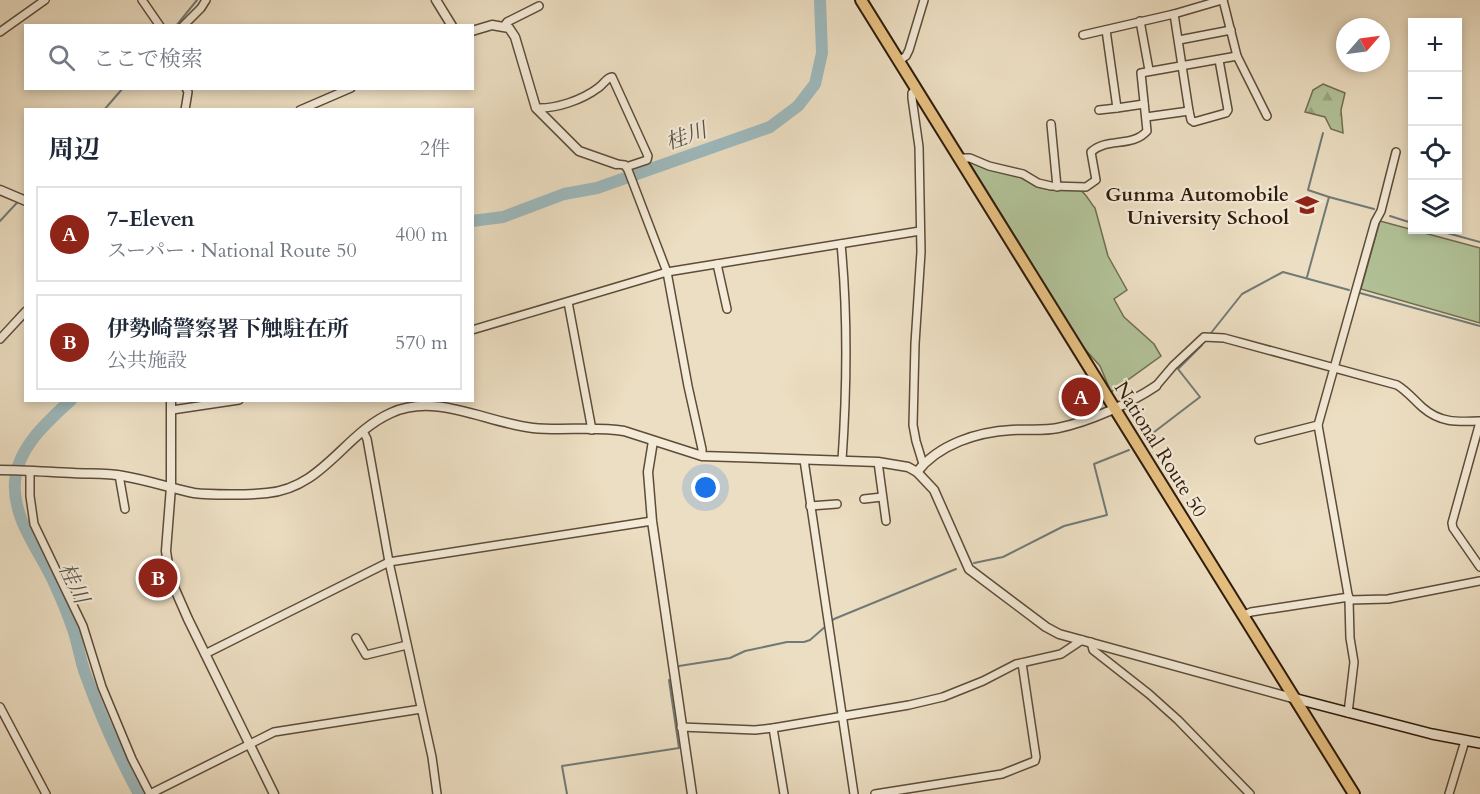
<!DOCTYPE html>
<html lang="ja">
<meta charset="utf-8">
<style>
body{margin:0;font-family:Cardo,"Noto Serif JP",serif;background:#f6f6f7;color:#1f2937}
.controls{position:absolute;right:18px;top:18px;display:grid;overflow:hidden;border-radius:0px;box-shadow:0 3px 9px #0003}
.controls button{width:54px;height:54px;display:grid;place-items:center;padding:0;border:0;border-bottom:2px solid #e0e1e3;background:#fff;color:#1f2937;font:30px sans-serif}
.compass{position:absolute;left:1336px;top:18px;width:54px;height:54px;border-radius:50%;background:#fff;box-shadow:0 3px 9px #0003;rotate:62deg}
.you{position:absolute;left:706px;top:488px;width:21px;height:21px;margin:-15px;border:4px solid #fff;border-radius:50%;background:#1a73e8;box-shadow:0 0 0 9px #1a73e833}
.badge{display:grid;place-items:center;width:39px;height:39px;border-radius:50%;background:#8f2418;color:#fff;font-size:20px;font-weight:700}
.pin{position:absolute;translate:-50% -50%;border:3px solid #fff;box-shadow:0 2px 6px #0006}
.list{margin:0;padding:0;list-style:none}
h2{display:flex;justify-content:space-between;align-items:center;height:78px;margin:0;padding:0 24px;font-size:26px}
h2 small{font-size:20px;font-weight:400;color:#747a83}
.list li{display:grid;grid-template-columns:39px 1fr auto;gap:18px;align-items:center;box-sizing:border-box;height:96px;margin:0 12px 12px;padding:0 12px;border:2px solid #e0e1e3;border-radius:0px}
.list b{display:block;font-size:22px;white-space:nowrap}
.list p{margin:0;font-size:20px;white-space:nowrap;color:#747a83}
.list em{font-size:20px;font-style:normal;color:#747a83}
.icon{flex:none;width:33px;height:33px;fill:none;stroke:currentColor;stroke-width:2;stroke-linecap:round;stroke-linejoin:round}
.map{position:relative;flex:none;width:1480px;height:794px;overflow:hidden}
.search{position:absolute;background:#fff;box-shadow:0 3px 9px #0003;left:24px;top:24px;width:450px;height:66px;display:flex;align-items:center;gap:15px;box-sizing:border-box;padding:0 21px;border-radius:0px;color:#747a83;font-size:22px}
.panel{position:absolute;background:#fff;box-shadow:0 3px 9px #0003;left:24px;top:108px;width:450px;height:294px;border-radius:0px}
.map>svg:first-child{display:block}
.grass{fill:#b2c298;stroke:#706e52;stroke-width:1.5}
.forest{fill:url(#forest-firs);stroke:#706e52;stroke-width:1.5}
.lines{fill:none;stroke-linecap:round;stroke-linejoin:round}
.stream{stroke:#717a76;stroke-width:2}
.river{stroke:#9db9bd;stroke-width:12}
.minor-casing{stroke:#5e4c39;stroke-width:10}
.tertiary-casing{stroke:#5e4c39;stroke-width:11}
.secondary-casing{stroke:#2f1b0b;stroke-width:12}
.trunk-casing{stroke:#2f1b0b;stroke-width:14}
.minor{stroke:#f3ead7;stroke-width:7}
.tertiary{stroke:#f3ead7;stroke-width:8}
.secondary{stroke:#f3ead7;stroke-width:9}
.trunk{stroke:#e6bf81;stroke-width:10}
.labels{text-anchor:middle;stroke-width:4.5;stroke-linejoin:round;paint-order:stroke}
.poi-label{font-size:20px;font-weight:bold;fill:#2f1b0b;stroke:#f3ead7;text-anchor:end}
.street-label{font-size:20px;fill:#2f1b0b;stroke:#f3ead7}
.water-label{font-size:21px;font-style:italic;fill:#565249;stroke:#f3ead7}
</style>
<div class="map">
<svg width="1480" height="794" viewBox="0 0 1480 794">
<defs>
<pattern id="forest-firs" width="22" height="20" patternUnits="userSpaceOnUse" patternTransform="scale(1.5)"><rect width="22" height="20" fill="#b2c298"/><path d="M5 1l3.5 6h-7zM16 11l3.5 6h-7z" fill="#99a682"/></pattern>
</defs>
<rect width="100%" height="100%" fill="#ecdec2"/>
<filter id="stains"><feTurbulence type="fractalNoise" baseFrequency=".00333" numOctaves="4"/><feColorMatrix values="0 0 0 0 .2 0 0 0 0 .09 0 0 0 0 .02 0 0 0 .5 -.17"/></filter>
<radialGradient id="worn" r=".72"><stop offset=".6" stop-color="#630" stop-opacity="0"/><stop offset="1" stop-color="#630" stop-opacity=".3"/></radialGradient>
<g class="grass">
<path d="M970,161L995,171L1020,177L1037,187L1051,190H1080C1087,194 1090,203 1095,208L1108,256L1127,290L1114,299L1124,317L1154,344L1161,356L1111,392L1100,366L1084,348L968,162Z"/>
<polygon points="1380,221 1480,248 1480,323 1361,289"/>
</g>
<polygon class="forest" points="1323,84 1345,93 1341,110 1343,133 1331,129 1325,117 1305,112 1313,90"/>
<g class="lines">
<g class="stream">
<polyline points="176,26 197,0"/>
<polyline points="104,110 123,88"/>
<polyline points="1323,133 1308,190 1329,197"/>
<polyline points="1390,216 1412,223"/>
<polyline points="0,221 26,193"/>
<polyline points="1436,230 1480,242"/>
<polyline points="1307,277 1329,197 1374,209"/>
<polyline points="1360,293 1480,326"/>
<polyline points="1211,333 1242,294 1283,272 1349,290"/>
<polyline points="1145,439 1200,397 1178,369 1202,345"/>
<polyline points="974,563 1003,557 1064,526 1107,515 1094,464 1129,450"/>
<polyline points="678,668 679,666 730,658 745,651 787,642 804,642 810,640 834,619 956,569"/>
<polyline points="567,794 562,766 679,748 669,680"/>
</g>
<g class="river">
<polyline points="472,221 503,217 564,194 597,188 770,127 798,106 815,84 822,53 820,0"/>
<path d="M71,400C47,422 18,447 15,481C12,521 42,553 56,587C62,600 68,615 73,629C78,644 80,659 85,673C100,715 118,755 139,794"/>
</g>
<g class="minor-casing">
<g id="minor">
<polyline points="142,0 160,26"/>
<polyline points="1223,0 1237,56 1267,116"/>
<polyline points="1174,14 1189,111 1191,120 1194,122 1226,113 1228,110 1219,60"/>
<polyline points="1140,21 1149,70"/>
<polyline points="183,26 201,8 206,0"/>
<polyline points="504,26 507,22 539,6"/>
<polyline points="1106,30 1117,108 1144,104"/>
<polyline points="0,32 45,0"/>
<polyline points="1083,35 1174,14 1222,0"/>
<polyline points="1179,40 1231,30"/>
<polyline points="899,61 906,56 909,50 924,0"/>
<polyline points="916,89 912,93 912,98 919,147 921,252 915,344 913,425 916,441 923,464"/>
<path d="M536,108C556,109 582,100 598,88C604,84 606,78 612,77L648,156L647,160L626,167"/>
<polyline points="185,110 188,92 186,88"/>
<polyline points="300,110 351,88"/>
<polyline points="1099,110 1117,108"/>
<polyline points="1146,117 1189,111"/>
<polyline points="1051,124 1057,187"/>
<path d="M959,158H970L989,166L1023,174L1038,183L1051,186L1086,187L1096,180L1091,152C1107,137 1132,148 1147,131L1141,73L1237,56"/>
<polyline points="616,164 625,165 628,170 667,272 688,386 702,449 702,456"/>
<path d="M841,244C848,316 847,388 842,460"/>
<polyline points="717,264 727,309"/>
<polyline points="568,302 592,430"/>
<polyline points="472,330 667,272 920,231"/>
<polyline points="0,339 26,311"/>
<path d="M1156,386L1173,366L1204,337L1224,338L1397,385C1407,391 1413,399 1422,407C1440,423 1457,422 1480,421"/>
<polyline points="172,410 239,400"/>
<polyline points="1480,422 1452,523 1453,528 1480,567"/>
<polyline points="363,431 367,439 389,562 432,757 437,794"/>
<polyline points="1259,440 1318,425"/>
<polyline points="804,460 854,794"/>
<polyline points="878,462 886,521"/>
<polyline points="30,471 30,496 34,524 83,626 102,687 132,759 150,794"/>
<polyline points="119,475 125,509"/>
<polyline points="864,499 882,497"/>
<polyline points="810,506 837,504"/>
<polyline points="1349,600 1388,599 1480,581"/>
<polyline points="1244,615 1251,612 1349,597"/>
<polyline points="356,638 366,655 407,645"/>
<polyline points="1091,642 1093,650 1149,694 1178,720 1250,794"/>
<polyline points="205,654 389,562 652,521"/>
<polyline points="0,707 46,794"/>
<polyline points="1348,713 1354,662 1350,638 1349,600 1318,425 1375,222 1381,211 1396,152"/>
<polyline points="681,727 755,730 773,728 909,705 943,697 983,681 1016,664 1061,654 1082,640"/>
<polyline points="773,728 784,794"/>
<polyline points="150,794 274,732 421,709"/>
<polyline points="875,794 1002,774 1035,761 1036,757 1022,663"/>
<polyline points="1449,794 1465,741"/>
</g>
</g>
<g class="tertiary-casing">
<g id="tertiary">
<polyline points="436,0 452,26"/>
<polyline points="472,31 492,25 509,28 515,37 536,108 579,151 616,164"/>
<polyline points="0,190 26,201"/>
<polyline points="171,400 171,487 166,551 170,578 188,619 274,794"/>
<polyline points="653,441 648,472 652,521 692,794"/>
<path d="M0,470C24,470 49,472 73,473C89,474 107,473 123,476C147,480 170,488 194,493C210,495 250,495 267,493C323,488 344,434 391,413C436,392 487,423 533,428C563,431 594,426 624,431L702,456L878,462L908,467L917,472L934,490L969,569L1046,627L1059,634L1296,699"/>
<path d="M917,472C939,444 977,432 1012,430C1028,429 1043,431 1058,428C1088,422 1131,403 1156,386"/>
</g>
</g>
<g class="secondary-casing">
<polyline id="secondary" points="1297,699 1432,734 1480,743"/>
</g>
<g class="trunk-casing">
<polyline id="trunk" points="861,0 1354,794"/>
</g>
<use href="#minor" class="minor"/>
<use href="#tertiary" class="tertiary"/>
<use href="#secondary" class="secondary"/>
<use href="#trunk" class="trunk"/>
</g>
<defs>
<g id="university-bare" transform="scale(1.8)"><path d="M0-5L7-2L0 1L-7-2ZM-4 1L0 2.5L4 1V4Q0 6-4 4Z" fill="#8f2418" stroke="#f3ead7" stroke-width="2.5" paint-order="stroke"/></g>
</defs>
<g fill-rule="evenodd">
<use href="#university-bare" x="1307" y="205"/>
</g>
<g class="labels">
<g class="poi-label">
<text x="1289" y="201">Gunma Automobile<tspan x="1289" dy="23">University School</tspan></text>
</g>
<g class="street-label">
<text transform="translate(1161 449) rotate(58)" y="7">National Route 50</text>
</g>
<g class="water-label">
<text transform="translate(686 136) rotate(-19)" y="7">桂川</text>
<text transform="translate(74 583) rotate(65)" y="7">桂川</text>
</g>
</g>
<rect width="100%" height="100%" filter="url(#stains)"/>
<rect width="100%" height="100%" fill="url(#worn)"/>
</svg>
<div class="controls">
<button>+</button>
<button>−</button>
<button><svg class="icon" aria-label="locate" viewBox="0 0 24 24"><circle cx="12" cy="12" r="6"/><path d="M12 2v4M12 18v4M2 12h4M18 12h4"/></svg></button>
<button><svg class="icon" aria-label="layers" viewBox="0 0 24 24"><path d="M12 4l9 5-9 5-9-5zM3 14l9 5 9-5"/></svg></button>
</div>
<svg class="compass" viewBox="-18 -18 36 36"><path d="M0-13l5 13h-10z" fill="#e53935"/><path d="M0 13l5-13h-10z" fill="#747a83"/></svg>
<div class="you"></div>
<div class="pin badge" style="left:1081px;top:397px">A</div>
<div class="pin badge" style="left:158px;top:578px">B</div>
<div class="search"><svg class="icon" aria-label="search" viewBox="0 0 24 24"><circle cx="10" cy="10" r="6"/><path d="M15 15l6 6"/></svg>ここで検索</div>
<section class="panel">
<h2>周辺<small>2件</small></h2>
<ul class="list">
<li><span class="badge">A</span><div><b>7-Eleven</b><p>スーパー · National Route 50</p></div><em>400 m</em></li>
<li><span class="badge">B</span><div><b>伊勢崎警察署下触駐在所</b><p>公共施設</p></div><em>570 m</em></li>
</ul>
</section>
</div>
